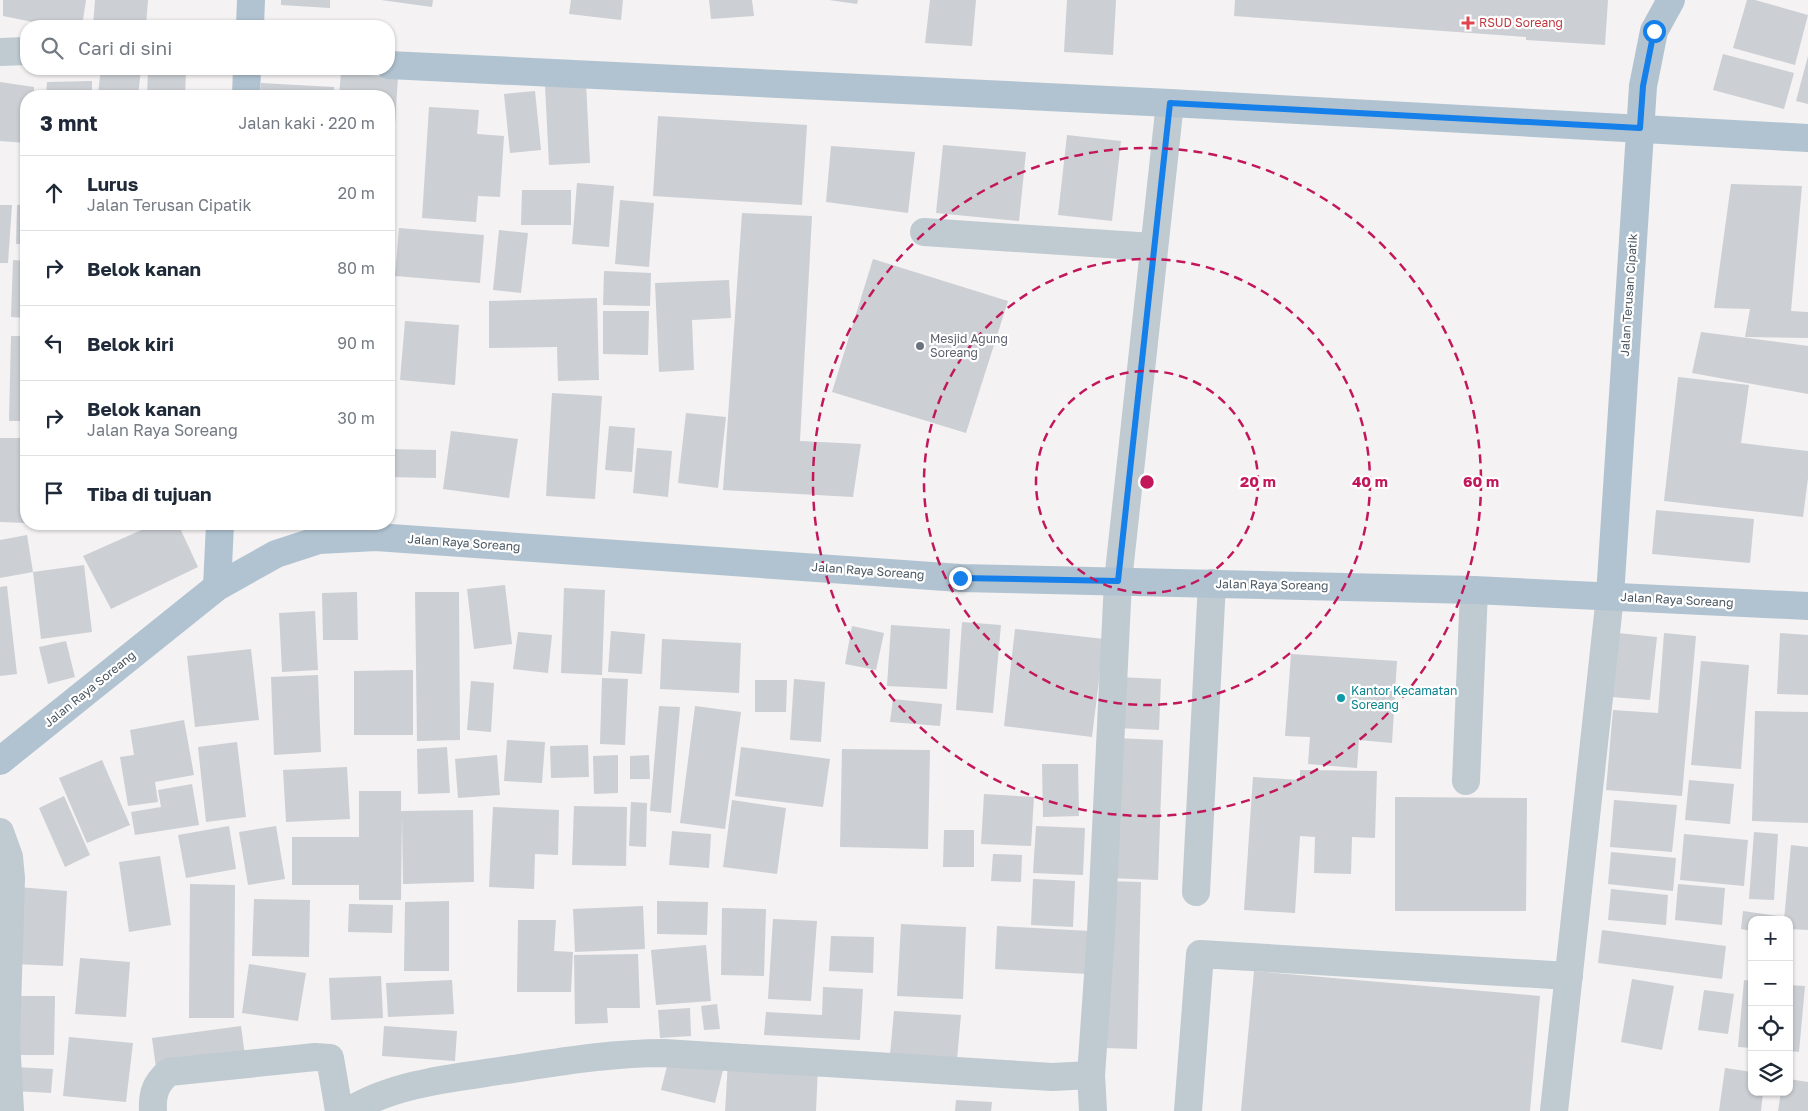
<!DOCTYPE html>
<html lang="id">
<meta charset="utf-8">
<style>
body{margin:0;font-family:"Golos Text",sans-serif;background:#f2f2f3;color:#1f2937}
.controls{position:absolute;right:15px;bottom:15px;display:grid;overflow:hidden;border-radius:10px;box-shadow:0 1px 4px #0004}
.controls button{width:45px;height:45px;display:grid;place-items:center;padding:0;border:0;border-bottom:1px solid #e0e1e3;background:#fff;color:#1f2937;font:25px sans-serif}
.stop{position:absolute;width:15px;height:15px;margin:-11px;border:4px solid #157fea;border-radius:50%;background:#fff}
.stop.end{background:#157fea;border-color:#fff;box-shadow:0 1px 5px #0008}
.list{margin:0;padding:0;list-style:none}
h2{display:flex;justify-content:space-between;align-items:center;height:65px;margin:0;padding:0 20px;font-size:21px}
h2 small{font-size:16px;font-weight:400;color:#747a83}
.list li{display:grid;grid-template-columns:32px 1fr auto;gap:15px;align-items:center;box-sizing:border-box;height:75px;padding:0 20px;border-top:1px solid #e0e1e3}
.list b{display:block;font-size:19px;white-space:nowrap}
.list p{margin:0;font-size:16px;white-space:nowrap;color:#747a83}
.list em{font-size:16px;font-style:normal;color:#747a83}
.icon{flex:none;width:28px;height:28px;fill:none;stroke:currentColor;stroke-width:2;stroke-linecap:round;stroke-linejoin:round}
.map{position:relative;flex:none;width:1808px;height:1111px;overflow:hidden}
.search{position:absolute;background:#fff;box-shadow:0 1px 4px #0004;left:20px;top:20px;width:375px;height:55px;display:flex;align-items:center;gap:12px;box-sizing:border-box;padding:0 18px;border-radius:20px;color:#747a83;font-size:19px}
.panel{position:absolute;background:#fff;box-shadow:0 1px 4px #0004;left:20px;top:90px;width:375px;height:440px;border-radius:20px}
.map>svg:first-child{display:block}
.building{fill:#cccfd4}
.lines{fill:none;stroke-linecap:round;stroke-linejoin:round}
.minor{stroke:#bfcad1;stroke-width:28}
.major{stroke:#b1c3d1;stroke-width:28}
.route{stroke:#157fea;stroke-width:6}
.ring{fill:none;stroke:#c2185b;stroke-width:2.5;stroke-dasharray:9 6}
.health-dot{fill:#e0444e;stroke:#fff;stroke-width:2}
.worship-dot{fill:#6b7280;stroke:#fff;stroke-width:2}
.culture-dot{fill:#0f9aa8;stroke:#fff;stroke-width:2}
.labels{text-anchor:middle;stroke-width:4.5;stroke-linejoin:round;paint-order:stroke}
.health-label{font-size:12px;fill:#be3a42;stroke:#fff;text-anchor:start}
.street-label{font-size:12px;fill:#495660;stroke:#fff}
.worship-label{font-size:12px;fill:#5b616d;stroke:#fff;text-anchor:start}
.culture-label{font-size:12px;fill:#0d838f;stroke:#fff;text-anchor:start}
.centre{fill:#c2185b;stroke:#fff;stroke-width:2.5}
.ring-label{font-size:15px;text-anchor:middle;font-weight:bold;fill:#c2185b;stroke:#fff;stroke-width:4.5;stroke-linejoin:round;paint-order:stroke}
</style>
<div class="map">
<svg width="1808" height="1111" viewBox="0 0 1808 1111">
<rect width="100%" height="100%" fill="#f4f2f2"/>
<g class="building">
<polygon points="3,0 86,0 82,26 53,26 3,16"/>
<polygon points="95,0 148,0 146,26 93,26"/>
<polygon points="281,0 330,0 330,8 281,5"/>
<polygon points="381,0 433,0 432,7"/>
<polygon points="571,0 623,0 621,20 569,14"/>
<polygon points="709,0 752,0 754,16 711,19"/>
<polygon points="829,0 858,0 857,4"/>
<polygon points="930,0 976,0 972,46 925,43"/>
<polygon points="1067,0 1116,0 1113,55 1064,52"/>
<polygon points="1235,0 1608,0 1605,45 1526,40 1526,37 1234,16"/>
<polygon points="1747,0 1755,0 1808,15 1795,65 1733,48"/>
<polygon points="1723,54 1794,73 1784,109 1713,90"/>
<polygon points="1808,56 1808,104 1796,101"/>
<polygon points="101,69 141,69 138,96 98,93"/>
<polygon points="148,70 186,71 185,96 147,96"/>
<polygon points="341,73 398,77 395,124 389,124 389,96 339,96"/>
<polygon points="92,81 92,96 46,96 47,82"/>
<polygon points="0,82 34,87 34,96 26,96 26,143 0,141"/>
<polygon points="261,83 334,87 334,96 260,96"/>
<polygon points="586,83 590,163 549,165 545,85"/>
<polygon points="535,91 541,150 510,153 504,94"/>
<polygon points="429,107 479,110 477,134 504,136 500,197 478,196 476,222 422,218"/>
<polygon points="658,116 807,125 802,205 653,196"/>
<polygon points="389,132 392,133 390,154 389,154"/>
<polygon points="1067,135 1121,141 1112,221 1058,215"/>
<polygon points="943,145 1026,152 1019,221 936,213"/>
<polygon points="831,146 915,152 908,213 826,202"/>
<polygon points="577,183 614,186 609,247 572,244"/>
<polygon points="1731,184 1802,186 1791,311 1808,312 1808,338 1745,337 1750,309 1714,308"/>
<polygon points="522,190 571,190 571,225 521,225"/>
<polygon points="620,200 654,203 649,267 615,264"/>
<polygon points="0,205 12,205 8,263 0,263"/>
<polygon points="17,205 26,205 26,244 16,244"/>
<polygon points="742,213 812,216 800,441 861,444 853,497 723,490"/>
<polygon points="399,228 484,235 480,283 395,276"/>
<polygon points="499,230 528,233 521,293 493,290"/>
<polygon points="873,259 1008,301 966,433 832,392"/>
<polygon points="13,260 26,261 26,318 11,317"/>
<polygon points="604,271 651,273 650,306 603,305"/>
<polygon points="729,280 731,318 692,320 694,370 659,372 655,283"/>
<polygon points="597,298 599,380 558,381 557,347 489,348 489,301"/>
<polygon points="389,311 393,334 389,334"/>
<polygon points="603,311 649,311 648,355 603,354"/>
<polygon points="405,321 459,325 455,385 400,380"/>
<polygon points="1701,332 1808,346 1808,394 1692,373"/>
<polygon points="11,336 26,336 26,421 9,421"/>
<polygon points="1678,377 1749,385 1741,443 1808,451 1808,478 1803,517 1664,501"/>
<polygon points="552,393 602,396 595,499 546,496"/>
<polygon points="686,413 726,417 718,488 678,483"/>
<polygon points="609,426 635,428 632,472 605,470"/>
<polygon points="451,431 518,439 509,498 443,489"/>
<polygon points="0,438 26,438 26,523 0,522"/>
<polygon points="637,448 672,451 668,497 633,493"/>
<polygon points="389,449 436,450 436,478 389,477"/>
<polygon points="1656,510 1754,519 1750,563 1652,554"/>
<polygon points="155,524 178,524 198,567 111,609 83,556"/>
<polygon points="27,535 33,572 0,578 0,540"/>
<polygon points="84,565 92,632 41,639 33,572"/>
<polygon points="505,585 512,644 474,649 467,589"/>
<polygon points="7,586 17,674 0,676 0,587"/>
<polygon points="564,588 605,590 602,675 561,673"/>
<polygon points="357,592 358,640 323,640 322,593"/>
<polygon points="415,592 459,592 460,740 417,741"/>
<polygon points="315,611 318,670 282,672 279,613"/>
<polygon points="962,622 1001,625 993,713 956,710"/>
<polygon points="891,625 950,629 947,689 887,686"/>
<polygon points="852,626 884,633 876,670 845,664"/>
<polygon points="1015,629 1104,639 1092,737 1004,726"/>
<polygon points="611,631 645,634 642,674 608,672"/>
<polygon points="518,632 552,635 548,673 513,669"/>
<polygon points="1618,633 1657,637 1650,700 1611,697"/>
<polygon points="1664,633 1696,636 1682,796 1606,790 1613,710 1658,713"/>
<polygon points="1780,633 1808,635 1808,695 1777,694"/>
<polygon points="662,639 741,643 739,693 660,689"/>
<polygon points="66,641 75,677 48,684 39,647"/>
<polygon points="251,649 259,720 195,727 187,656"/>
<polygon points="1291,654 1397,661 1392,743 1359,740 1357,768 1308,764 1310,737 1285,736"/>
<polygon points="1701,661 1749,665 1741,769 1691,765"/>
<polygon points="413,670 413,735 354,735 354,671"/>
<polygon points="318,675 321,752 274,755 271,677"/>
<polygon points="1119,677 1161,679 1159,730 1117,728"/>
<polygon points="602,678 628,679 625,745 600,744"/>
<polygon points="794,679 825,682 821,742 790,740"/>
<polygon points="755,680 787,680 786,712 755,712"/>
<polygon points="471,681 494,683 491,732 467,730"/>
<polygon points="893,699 942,704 940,726 890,722"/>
<polygon points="659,706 680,707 671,813 650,811"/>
<polygon points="695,706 741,712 725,829 680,823"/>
<polygon points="1755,711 1808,712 1808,823 1752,821"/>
<polygon points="184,720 194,775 155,782 158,802 128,806 120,757 134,755 130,730"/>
<polygon points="1114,738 1163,740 1158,880 1109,878"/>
<polygon points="507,740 545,742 542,783 504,781"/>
<polygon points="237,742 246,817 206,822 198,747"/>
<polygon points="588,745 589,777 551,778 550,746"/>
<polygon points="447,747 450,793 418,794 417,749"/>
<polygon points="741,747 830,759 823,807 735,796"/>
<polygon points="842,749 930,750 928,849 840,847"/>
<polygon points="497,755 500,795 458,798 455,759"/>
<polygon points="618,755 618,793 594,794 593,756"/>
<polygon points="649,755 650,779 630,779 630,756"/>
<polygon points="102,760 130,825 87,843 59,778"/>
<polygon points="1042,764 1078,764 1079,816 1043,817"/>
<polygon points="347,767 350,819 286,822 283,770"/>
<polygon points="1300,770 1377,771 1375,838 1352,837 1351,874 1314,873 1315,837 1300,836 1295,913 1244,910 1253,777 1300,780"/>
<polygon points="1689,780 1734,784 1730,824 1685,820"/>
<polygon points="192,784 199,825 135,835 131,812 161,807 158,790"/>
<polygon points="359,791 401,791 401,811 473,810 474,882 403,884 402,815 401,900 359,900 359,885 292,885 292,837 359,837"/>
<polygon points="984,794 1034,797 1031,846 981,844"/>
<polygon points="64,796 90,855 65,867 39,808"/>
<polygon points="1395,797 1527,798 1526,911 1395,911"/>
<polygon points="732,800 786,808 777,874 723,867"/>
<polygon points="1614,800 1677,805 1672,852 1610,847"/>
<polygon points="631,802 647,803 646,847 629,846"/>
<polygon points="574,806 627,807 626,866 572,865"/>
<polygon points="493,807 559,810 558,855 535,854 534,889 489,887"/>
<polygon points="229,826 236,869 186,878 178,835"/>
<polygon points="276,826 285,879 248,885 239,832"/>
<polygon points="1036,826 1085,828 1083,875 1033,873"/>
<polygon points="944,830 974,830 974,867 943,867"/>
<polygon points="672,831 711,834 709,868 669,865"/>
<polygon points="1754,832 1778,834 1774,900 1749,899"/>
<polygon points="1684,834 1748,840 1744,886 1680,880"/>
<polygon points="1791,845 1808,847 1808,930 1789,929 1789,920 1784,920"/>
<polygon points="1611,852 1676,858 1673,891 1608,884"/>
<polygon points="993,854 1022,855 1021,882 991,881"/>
<polygon points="160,856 171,925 129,932 119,862"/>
<polygon points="1033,879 1075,881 1073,927 1031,925"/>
<polygon points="1107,881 1141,882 1137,1049 1103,1048"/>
<polygon points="190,884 235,885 234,1018 189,1018"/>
<polygon points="1678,884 1725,888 1722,925 1675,920"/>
<polygon points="18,887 67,891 63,966 14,964"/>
<polygon points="1611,889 1668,895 1666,925 1608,920"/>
<polygon points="254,899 310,900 309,957 252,956"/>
<polygon points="449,901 449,971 404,971 405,902"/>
<polygon points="657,901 708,902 707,935 657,934"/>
<polygon points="349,904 393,905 392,933 348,932"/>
<polygon points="643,906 645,949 575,952 573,909"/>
<polygon points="722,908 766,909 764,976 721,975"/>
<polygon points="1743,911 1778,916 1778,920 1752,920 1752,931 1741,929"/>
<polygon points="773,919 817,921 811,1001 768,999"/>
<polygon points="518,920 556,920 554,951 573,952 571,992 517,992"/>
<polygon points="901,924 966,927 963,999 897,996"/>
<polygon points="997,926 1090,931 1088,974 995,969"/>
<polygon points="1602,930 1726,946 1722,979 1598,963"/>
<polygon points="831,936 874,937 873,973 829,971"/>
<polygon points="706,945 711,1001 656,1005 651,950"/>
<polygon points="638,954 640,1008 607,1008 608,1023 575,1024 574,955"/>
<polygon points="80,958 130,962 126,1017 75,1014"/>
<polygon points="249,964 306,973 298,1021 242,1013"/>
<polygon points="1254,971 1540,996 1530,1111 1241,1111"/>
<polygon points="381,976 383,1018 331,1020 329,978"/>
<polygon points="1632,979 1674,986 1662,1050 1621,1042"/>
<polygon points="452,980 454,1014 388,1017 386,983"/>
<polygon points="1744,980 1752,981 1752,1048 1738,1047"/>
<polygon points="1789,985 1805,986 1799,1052 1789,1051"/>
<polygon points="823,987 863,989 860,1040 764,1035 766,1012 822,1015"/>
<polygon points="1704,990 1734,994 1728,1034 1698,1030"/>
<polygon points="12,996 55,996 54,1055 12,1055"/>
<polygon points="717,1004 720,1029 704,1030 701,1006"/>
<polygon points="690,1008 691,1036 660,1038 658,1010"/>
<polygon points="894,1011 961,1015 957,1059 890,1055"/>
<polygon points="241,1026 245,1056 156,1068 152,1038"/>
<polygon points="384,1026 457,1031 455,1061 382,1056"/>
<polygon points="69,1037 133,1043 126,1102 63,1096"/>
<polygon points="669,1058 723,1070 715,1103 661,1090"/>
<polygon points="728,1062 818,1066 816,1111 725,1111"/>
<polygon points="14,1067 53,1069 51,1093 13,1091"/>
<polygon points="1725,1068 1752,1072 1752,1092 1763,1092 1761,1111 1719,1111"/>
<polygon points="1789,1079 1808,1082 1808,1111 1778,1111 1781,1092 1789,1092"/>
<polygon points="956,1100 992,1102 991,1111 955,1111"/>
</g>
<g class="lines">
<g class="minor">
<polyline points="0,52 26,51"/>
<polyline points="924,232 1153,247"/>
<polyline points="1466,781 1474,590"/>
<polyline points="0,832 9,857 11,878 6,1040 10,1111"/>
<polyline points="1196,892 1212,583"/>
<polyline points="1091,1075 1101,933 1118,581 1170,103"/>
<path d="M153,1111C152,1093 156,1083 169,1072L315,1057L330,1058L339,1111"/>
<path d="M349,1111C395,1083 453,1078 506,1070C559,1062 611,1053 664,1053L1052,1077L1091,1075L1093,1111"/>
<polyline points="1188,1111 1200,954 1569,976"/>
<polyline points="1554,1111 1610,596"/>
</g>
<g class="major">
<polyline points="250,26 251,0"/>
<polyline points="389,65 1170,103 1808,138"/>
<polyline points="246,96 247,69"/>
<polyline points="217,587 220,524"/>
<polyline points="1610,596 1643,86 1654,31 1671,0"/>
<polyline points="0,761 217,587 276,554 319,540 376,537 960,578 1474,590 1808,606"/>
</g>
</g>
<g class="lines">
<polyline class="route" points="960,578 1118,581 1170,103 1640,128 1643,86 1654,31"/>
</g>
<g class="ring">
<circle cx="1147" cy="482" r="111"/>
<circle cx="1147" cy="482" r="223"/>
<circle cx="1147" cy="482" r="334"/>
</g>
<path class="health-dot" d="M1465.5 15.5h5v5h5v5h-5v5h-5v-5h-5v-5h5z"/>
<circle class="worship-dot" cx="920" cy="346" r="5"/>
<circle class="culture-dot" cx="1341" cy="698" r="5"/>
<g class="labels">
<g class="health-label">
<text x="1479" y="27">RSUD Soreang</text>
</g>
<g class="street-label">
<text transform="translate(1629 295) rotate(-86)" y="4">Jalan Terusan Cipatik</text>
<text transform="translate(464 543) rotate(4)" y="4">Jalan Raya Soreang</text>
<text transform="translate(868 571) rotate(4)" y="4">Jalan Raya Soreang</text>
<text transform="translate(1272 585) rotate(1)" y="4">Jalan Raya Soreang</text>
<text transform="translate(1677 600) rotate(3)" y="4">Jalan Raya Soreang</text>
<text transform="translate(90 689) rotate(-39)" y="4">Jalan Raya Soreang</text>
</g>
<g class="worship-label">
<text x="930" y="343">Mesjid Agung<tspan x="930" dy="14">Soreang</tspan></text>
</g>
<g class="culture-label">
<text x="1351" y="695">Kantor Kecamatan<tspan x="1351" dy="14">Soreang</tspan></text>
</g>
</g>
<circle cx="1147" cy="482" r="8" class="centre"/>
<g class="ring-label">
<text x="1258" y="487">20 m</text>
<text x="1370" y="487">40 m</text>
<text x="1481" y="487">60 m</text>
</g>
</svg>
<div class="controls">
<button>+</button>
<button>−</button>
<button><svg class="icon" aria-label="locate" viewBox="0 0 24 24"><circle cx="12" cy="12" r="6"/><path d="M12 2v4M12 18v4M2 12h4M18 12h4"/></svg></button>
<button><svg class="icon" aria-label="layers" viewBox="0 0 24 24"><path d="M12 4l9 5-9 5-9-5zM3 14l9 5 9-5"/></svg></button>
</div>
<div class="stop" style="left:1654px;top:31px"></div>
<div class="stop end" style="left:960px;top:578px"></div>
<div class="search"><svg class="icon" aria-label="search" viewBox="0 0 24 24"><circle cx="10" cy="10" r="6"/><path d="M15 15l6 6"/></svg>Cari di sini</div>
<section class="panel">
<h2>3 mnt<small>Jalan kaki · 220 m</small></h2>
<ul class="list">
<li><svg class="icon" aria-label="ahead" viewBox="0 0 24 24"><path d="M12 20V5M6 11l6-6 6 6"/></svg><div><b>Lurus</b><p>Jalan Terusan Cipatik</p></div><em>20 m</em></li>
<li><svg class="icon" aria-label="right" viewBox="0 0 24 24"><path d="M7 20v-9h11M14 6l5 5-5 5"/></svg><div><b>Belok kanan</b></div><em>80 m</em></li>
<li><svg class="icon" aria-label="left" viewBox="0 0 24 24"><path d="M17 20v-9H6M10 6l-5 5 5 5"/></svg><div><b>Belok kiri</b></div><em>90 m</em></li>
<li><svg class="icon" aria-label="right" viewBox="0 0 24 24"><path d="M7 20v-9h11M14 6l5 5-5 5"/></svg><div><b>Belok kanan</b><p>Jalan Raya Soreang</p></div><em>30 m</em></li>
<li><svg class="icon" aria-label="arrive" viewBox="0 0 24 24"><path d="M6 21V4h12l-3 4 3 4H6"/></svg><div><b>Tiba di tujuan</b></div></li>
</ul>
</section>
</div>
